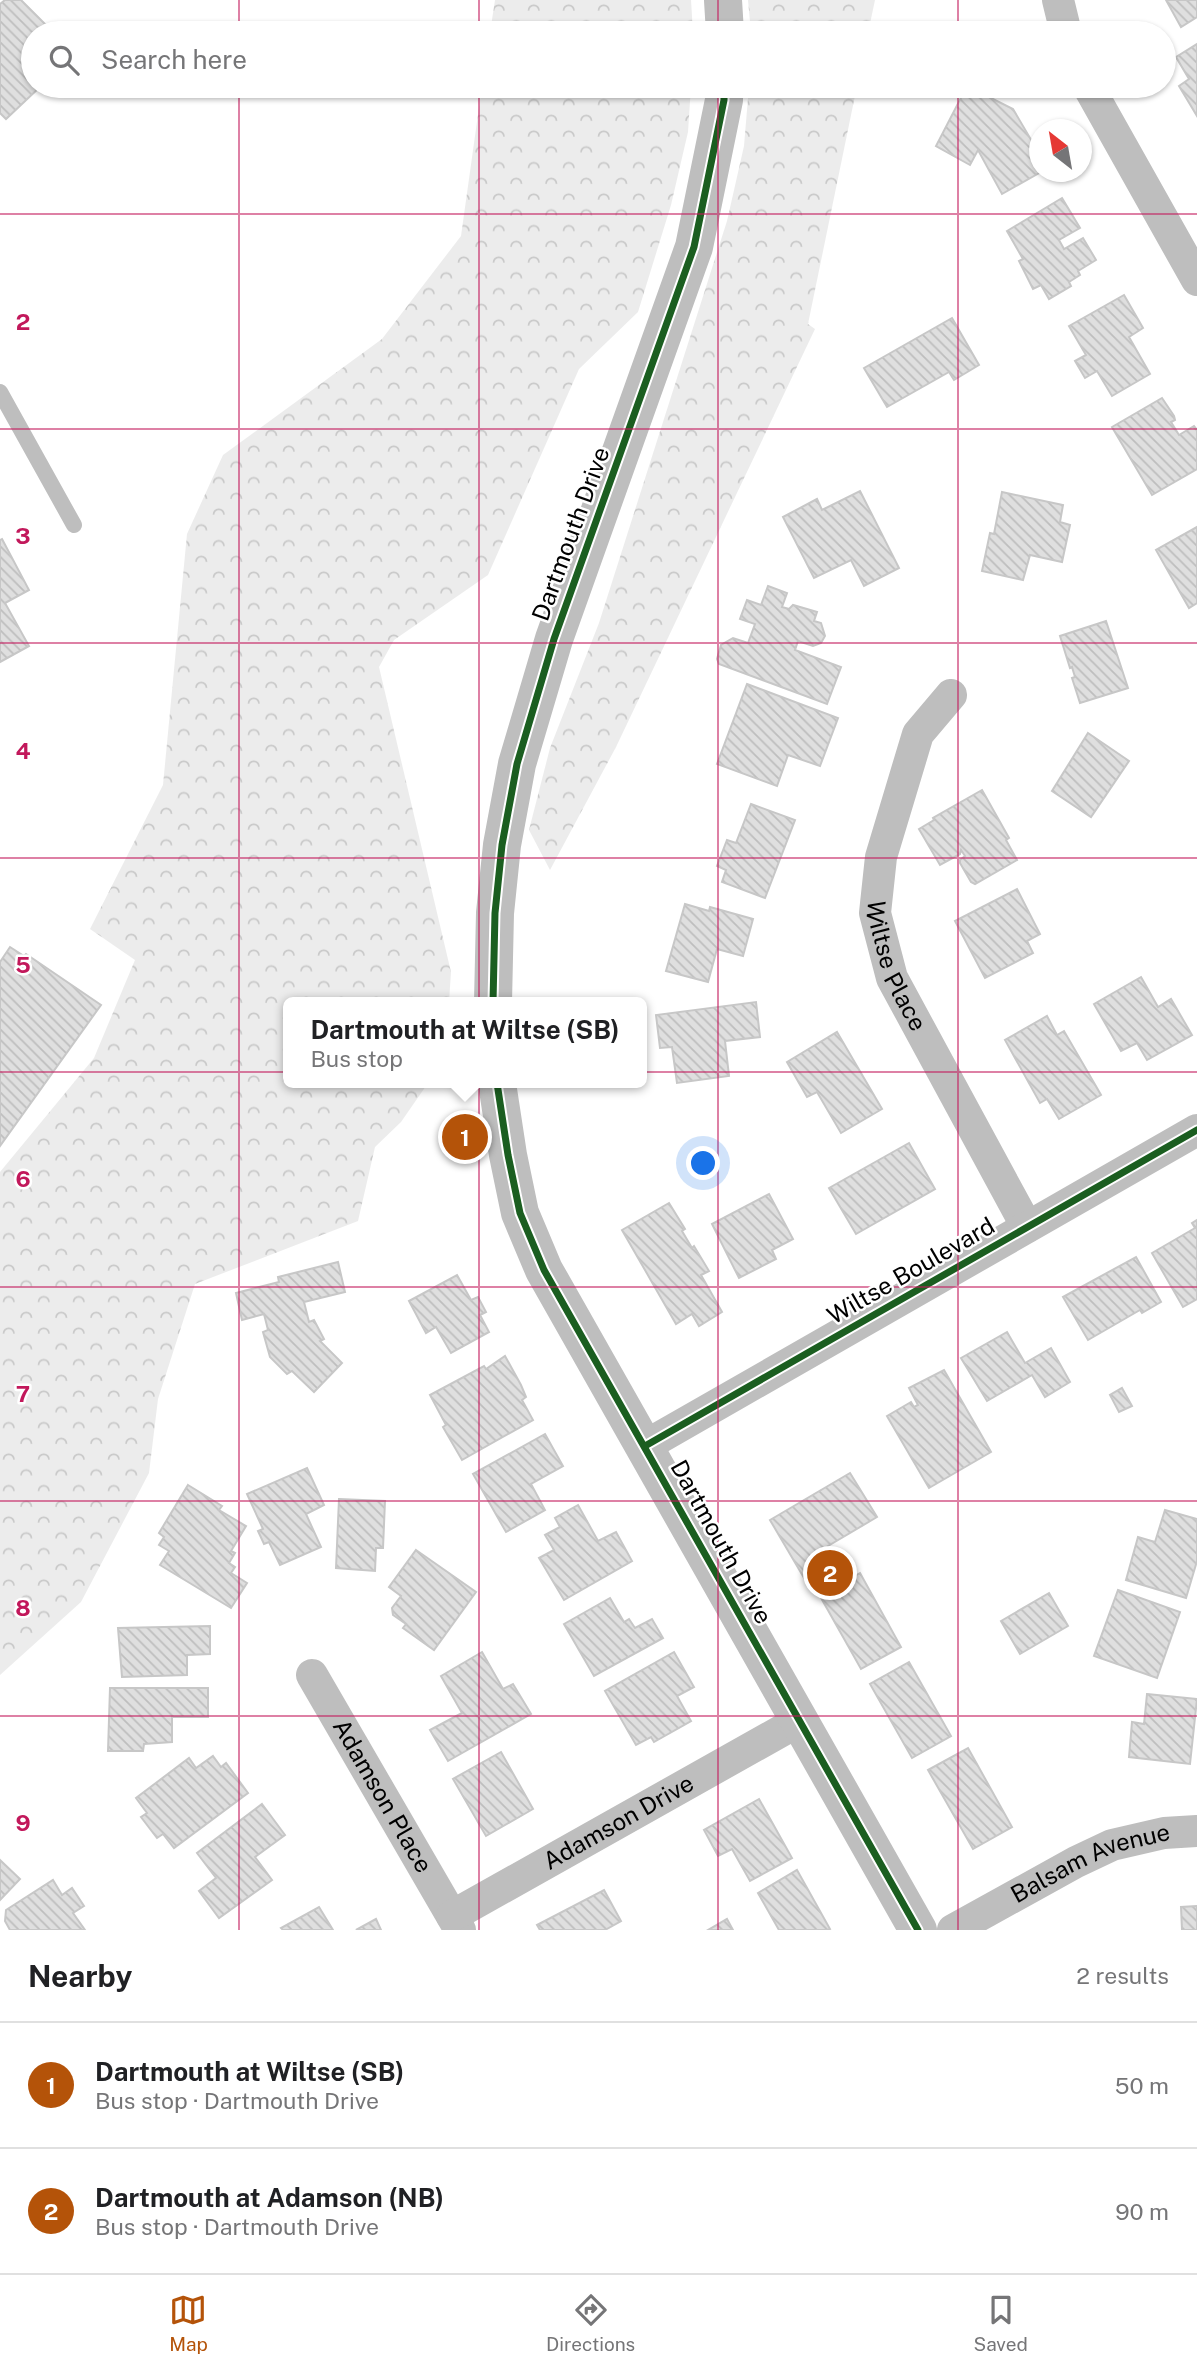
<!DOCTYPE html>
<meta charset="utf-8">
<style>
body{margin:0;font-family:"Public Sans",sans-serif;background:#f6f6f6;color:#202124}
.compass{position:absolute;left:1029px;top:119px;width:63px;height:63px;border-radius:50%;background:#fff;box-shadow:0 2px 5px #0004;rotate:329deg}
.you{position:absolute;left:704px;top:1164px;width:24px;height:24px;margin:-18px;border:5px solid #fff;border-radius:50%;background:#1a73e8;box-shadow:0 0 0 10px #1a73e833}
.badge{display:grid;place-items:center;width:46px;height:46px;border-radius:50%;background:#b45309;color:#fff;font-size:23px;font-weight:700}
.pin{position:absolute;translate:-50% -50%;border:4px solid #fff;box-shadow:0 2px 7px #0006}
.popup{position:absolute;left:283px;top:997px;width:364px;height:91px;box-sizing:border-box;display:grid;place-content:center;border-radius:10px;background:#fff;filter:drop-shadow(0 2px 5px #0005);font-size:23px;white-space:nowrap;color:#757577}
.popup b{font-size:26px;color:#202124}
.popup::after{content:'';position:absolute;left:50%;top:100%;margin-left:-14px;border:14px solid transparent;border-top-color:#fff}
.list{margin:0;padding:0;list-style:none}
h2{display:flex;justify-content:space-between;align-items:center;height:91px;margin:0;padding:0 28px;font-size:30px}
h2 small{font-size:23px;font-weight:400;color:#757577}
.list li{display:grid;grid-template-columns:46px 1fr auto;gap:21px;align-items:center;box-sizing:border-box;height:126px;padding:0 28px;border-top:2px solid #e0e0e0}
.list b{display:block;font-size:26px;white-space:nowrap}
.list p{margin:0;font-size:23px;white-space:nowrap;color:#757577}
.list em{font-size:23px;font-style:normal;color:#757577}
.icon{flex:none;width:38px;height:38px;fill:none;stroke:currentColor;stroke-width:2;stroke-linecap:round;stroke-linejoin:round}
.map{position:relative;flex:none;width:1197px;height:1930px;overflow:hidden}
.search{position:absolute;background:#fff;box-shadow:0 2px 5px #0004;left:21px;right:21px;top:21px;height:77px;display:flex;align-items:center;gap:18px;box-sizing:border-box;padding:0 24px;border-radius:38px;color:#757577;font-size:26px}
.sheet{height:343px;background:#fff}
nav{display:flex;justify-content:space-around;align-items:center;box-sizing:border-box;height:98px;border-top:2px solid #e0e0e0;background:#fff;font-size:19px;color:#757577}
nav a{display:grid;justify-items:center;gap:4px}
nav .on{color:#b45309}
.map>svg:first-child{display:block}
.forest{fill:url(#forest-crowns)}
.building{fill:url(#building-back-hatch);stroke:#c7c7c7;stroke-width:2}
.lines{fill:none;stroke-linecap:round;stroke-linejoin:round}
.service{stroke:#bebebe;stroke-width:16}
.minor{stroke:#bebebe;stroke-width:32}
.tertiary{stroke:#bebebe;stroke-width:38}
.cycleway-casing{stroke:#fff;stroke-width:11}
.cycleway{stroke:#1b5e20;stroke-width:7}
.grid{fill:none;stroke:#c2185b;stroke-width:2;stroke-opacity:0.55}
.labels{text-anchor:middle;stroke-width:5;stroke-linejoin:round;paint-order:stroke}
.street-label{font-size:24px;fill:#000;stroke:#fff}
.grid-label{font-size:23px;text-anchor:middle;font-weight:bold;fill:#c2185b;stroke:#fff;stroke-width:5;stroke-linejoin:round;paint-order:stroke}
</style>
<div class="map">
<svg width="1197" height="1930" viewBox="0 0 1197 1930">
<defs>
<pattern id="forest-crowns" width="20" height="18" patternUnits="userSpaceOnUse" patternTransform="scale(1.75)"><rect width="20" height="18" fill="#ececec"/><path d="M2 6a3 3 0 1 1 6 0M12 15a3 3 0 1 1 6 0" fill="none" stroke="#c9c9c9"/></pattern>
<pattern id="building-back-hatch" width="6" height="6" patternUnits="userSpaceOnUse" patternTransform="scale(1.75)"><rect width="6" height="6" fill="#dfdfdf"/><path d="M-1 5l2 2M0 0l6 6M5-1l2 2" fill="none" stroke="#bebebe"/></pattern>
</defs>
<rect width="100%" height="100%" fill="#fff"/>
<g class="forest">
<polygon points="495,0 691,0 693,33 490,33"/>
<polygon points="748,0 875,0 868,33 751,33"/>
<polygon points="482,86 691,86 688,132 671,205 638,312 579,369 488,575 394,640 379,667 451,972 449,1002 288,1002 288,1083 428,1083 401,1122 375,1147 358,1221 195,1284 158,1399 149,1473 81,1602 0,1675 0,1172 94,1058 135,960 90,929 163,785 187,534 223,455 382,339 461,236"/>
<polygon points="749,86 857,86 808,324 815,329 616,747 550,870 529,830 550,748 599,623 727,221 744,146"/>
</g>
<g class="building">
<polygon points="5,0 21,0 54,33 33,33 33,86 41,86 6,119 0,113 0,4"/>
<polygon points="1166,0 1197,0 1197,17 1181,27"/>
<polygon points="1197,44 1197,116 1179,86 1189,79 1176,57"/>
<polygon points="967,86 1013,109 1040,155 1041,172 1002,194 978,150 970,165 936,146"/>
<polygon points="1062,198 1080,228 1059,240 1064,249 1083,238 1096,260 1078,271 1080,275 1069,282 1071,286 1049,299 1041,285 1033,289 1019,261 1023,259 1007,231"/>
<polygon points="1124,295 1143,328 1129,337 1150,374 1112,396 1097,371 1085,378 1075,361 1086,355 1069,326"/>
<polygon points="952,318 979,365 954,380 949,372 887,407 864,368"/>
<polygon points="1162,398 1174,416 1175,420 1171,422 1179,435 1194,426 1197,430 1197,469 1152,495 1112,427"/>
<polygon points="860,491 899,568 864,586 851,560 814,578 783,517 817,499 822,510"/>
<polygon points="1002,492 1063,505 1060,522 1070,525 1062,562 1030,555 1023,580 982,571 990,533 994,534"/>
<polygon points="1197,527 1197,603 1189,608 1156,550"/>
<polygon points="2,539 29,590 5,603 29,646 0,662 0,540"/>
<polygon points="768,586 787,593 782,607 789,609 793,605 817,612 814,621 821,623 825,636 821,643 813,646 798,641 795,650 841,667 827,704 719,664 717,659 721,645 733,638 748,643 755,624 740,619 747,600 761,605"/>
<polygon points="1106,621 1128,688 1080,703 1072,678 1075,677 1072,667 1070,668 1060,636"/>
<polygon points="747,684 838,718 820,766 788,755 777,786 717,764"/>
<polygon points="1088,733 1129,761 1091,817 1052,791"/>
<polygon points="982,790 1009,838 1006,840 1017,860 975,884 971,882 960,863 960,860 965,856 961,850 960,854 940,865 919,829 934,820 933,818"/>
<polygon points="751,804 795,820 765,898 722,882 726,870 717,866 727,840 736,843"/>
<polygon points="1017,889 1040,934 1027,941 1033,953 985,978 955,921"/>
<polygon points="685,904 709,911 710,907 753,919 743,956 717,949 708,982 666,971"/>
<polygon points="10,947 24,956 26,954 101,1005 0,1146 0,962"/>
<polygon points="1141,977 1158,1007 1171,999 1192,1035 1147,1060 1137,1043 1121,1051 1094,1004"/>
<polygon points="756,1002 760,1037 725,1041 729,1076 677,1083 672,1047 660,1048 656,1015"/>
<polygon points="1047,1016 1057,1035 1064,1031 1101,1095 1059,1119 1047,1099 1040,1103 1005,1040"/>
<polygon points="837,1032 882,1109 841,1133 817,1092 807,1097 787,1062"/>
<polygon points="909,1143 935,1189 856,1234 829,1188"/>
<polygon points="769,1194 793,1239 772,1250 776,1259 739,1278 712,1224"/>
<polygon points="669,1203 685,1229 682,1231 692,1248 694,1246 709,1271 701,1275 722,1312 699,1326 692,1314 676,1324 622,1230"/>
<polygon points="1197,1220 1197,1299 1183,1307 1152,1253 1195,1228 1192,1223"/>
<polygon points="1136,1257 1161,1302 1142,1313 1140,1310 1088,1340 1063,1297"/>
<polygon points="338,1262 345,1292 304,1302 309,1322 314,1320 324,1339 320,1341 342,1363 314,1392 292,1371 287,1374 270,1357 263,1332 268,1330 264,1314 242,1320 236,1293 279,1282 278,1277"/>
<polygon points="457,1275 471,1300 478,1297 486,1312 480,1315 489,1332 451,1353 436,1327 426,1333 409,1301"/>
<polygon points="1007,1332 1025,1363 1051,1348 1070,1382 1045,1397 1032,1375 987,1401 961,1358"/>
<polygon points="505,1356 521,1385 526,1397 522,1400 533,1420 462,1460 443,1427 446,1425 430,1395 484,1366 486,1369"/>
<polygon points="944,1370 991,1452 929,1488 887,1416 911,1402 914,1407 918,1405 909,1388"/>
<polygon points="1122,1388 1132,1406 1119,1412 1110,1395"/>
<polygon points="545,1434 563,1466 531,1484 545,1510 506,1532 473,1474"/>
<polygon points="307,1468 324,1505 306,1514 321,1547 280,1565 269,1542 264,1544 258,1531 263,1529 247,1494"/>
<polygon points="850,1473 877,1517 828,1546 837,1559 804,1578 770,1520"/>
<polygon points="188,1485 222,1506 219,1510 246,1526 231,1551 235,1553 229,1563 235,1567 231,1573 247,1583 231,1608 160,1565 169,1551 159,1545 164,1537 159,1533"/>
<polygon points="339,1499 385,1501 383,1548 376,1548 375,1571 336,1568"/>
<polygon points="578,1505 598,1541 616,1532 632,1561 564,1600 539,1558 554,1550 545,1535 560,1527 555,1518"/>
<polygon points="1165,1510 1197,1519 1197,1561 1186,1598 1126,1580 1138,1537 1155,1542"/>
<polygon points="416,1550 476,1592 434,1650 403,1628 406,1624 393,1615 392,1608 401,1596 389,1587"/>
<polygon points="860,1573 901,1647 861,1669 820,1596"/>
<polygon points="1118,1590 1180,1612 1157,1678 1094,1656"/>
<polygon points="1049,1593 1068,1626 1020,1654 1001,1621"/>
<polygon points="610,1598 624,1622 629,1619 635,1628 652,1619 663,1638 594,1676 564,1624"/>
<polygon points="210,1626 210,1654 187,1655 187,1675 122,1677 118,1628"/>
<polygon points="482,1652 503,1689 513,1684 531,1714 448,1761 430,1730 462,1713 441,1676"/>
<polygon points="674,1652 694,1687 677,1696 691,1721 654,1742 651,1737 636,1745 605,1691"/>
<polygon points="909,1662 951,1736 912,1758 870,1684"/>
<polygon points="110,1688 208,1688 208,1717 172,1717 172,1742 144,1744 143,1751 108,1751"/>
<polygon points="1147,1694 1197,1699 1190,1764 1129,1757 1132,1722 1144,1724"/>
<polygon points="968,1748 1012,1827 973,1849 928,1770"/>
<polygon points="501,1752 533,1809 486,1836 453,1779"/>
<polygon points="213,1756 221,1767 226,1763 248,1793 174,1848 163,1834 157,1838 141,1817 147,1813 136,1798 189,1758 196,1768"/>
<polygon points="759,1799 792,1858 750,1881 732,1849 718,1856 704,1830"/>
<polygon points="262,1804 285,1835 255,1857 272,1880 219,1918 199,1891 216,1878 197,1853"/>
<polygon points="0,1860 20,1879 0,1900"/>
<polygon points="797,1870 830,1929 828,1930 779,1930 758,1893"/>
<polygon points="53,1880 62,1895 72,1888 84,1906 73,1913 85,1930 10,1930 5,1921 6,1910"/>
<polygon points="604,1890 621,1921 605,1930 540,1930 537,1925"/>
<polygon points="1197,1906 1197,1930 1182,1930 1181,1907"/>
<polygon points="319,1907 333,1930 283,1930 281,1928"/>
<polygon points="376,1919 381,1930 356,1930"/>
<polygon points="727,1919 733,1930 708,1930"/>
</g>
<g class="lines">
<polyline class="service" points="0,392 74,525"/>
<g class="minor">
<polyline points="1058,0 1066,33"/>
<polyline points="1088,86 1197,280"/>
<path id="s1" d="M951,695L918,734L881,857L875,913L892,978L1027,1227"/>
<polyline points="645,1446 1197,1130"/>
<path id="s2" d="M312,1675L460,1930"/>
<path id="s3" d="M452,1916L799,1721"/>
<path id="s4" d="M953,1930L1076,1862L1112,1845L1164,1833L1197,1831"/>
</g>
<g class="tertiary">
<polyline points="723,0 725,33"/>
<polyline points="493,1002 495,913 502,845 517,764 554,639 694,247 724,100 724,86"/>
<polyline points="497,1083 508,1155 520,1213 544,1270 918,1930"/>
</g>
<g class="cycleway-casing">
<g id="cycleway">
<polyline points="493,1002 495,913 502,845 517,764 554,639 694,247 724,100 724,86"/>
<polyline points="497,1083 508,1155 520,1213 544,1270 918,1930"/>
<polyline points="645,1446 1197,1130"/>
</g>
</g>
<use href="#cycleway" class="cycleway"/>
</g>
<path class="grid" d="M239,0V33M479,0V33M718,0V33M958,0V33M239,86V1930M479,86V1930M718,86V1930M958,86V1930M0,214H1197M0,429H1197M0,643H1197M0,858H1197M0,1072H1197M0,1287H1197M0,1501H1197M0,1716H1197"/>
<g class="labels">
<g class="street-label">
<text transform="translate(571 534) rotate(-70)" y="8">Dartmouth Drive</text>
<text dy="8" stroke="none"><textPath href="#s1" startOffset="292">Wiltse Place</textPath></text>
<text transform="translate(911 1271) rotate(-30)" y="8">Wiltse Boulevard</text>
<text transform="translate(721 1542) rotate(61)" y="8">Dartmouth Drive</text>
<text dy="8" stroke="none"><textPath href="#s2" startOffset="140">Adamson Place</textPath></text>
<text dy="8" stroke="none"><textPath href="#s3" startOffset="191">Adamson Drive</textPath></text>
<text dy="8" stroke="none"><textPath href="#s4" startOffset="154">Balsam Avenue</textPath></text>
</g>
</g>
<g class="grid-label">
<text x="23" y="330">2</text>
<text x="23" y="544">3</text>
<text x="23" y="759">4</text>
<text x="23" y="973">5</text>
<text x="23" y="1187">6</text>
<text x="23" y="1402">7</text>
<text x="23" y="1616">8</text>
<text x="23" y="1831">9</text>
</g>
</svg>
<svg class="compass" viewBox="-18 -18 36 36"><path d="M0-13l5 13h-10z" fill="#e53935"/><path d="M0 13l5-13h-10z" fill="#757577"/></svg>
<div class="you"></div>
<div class="pin badge" style="left:465px;top:1137px">1</div>
<div class="popup"><b>Dartmouth at Wiltse (SB)</b>Bus stop</div>
<div class="pin badge" style="left:830px;top:1573px">2</div>
<div class="search"><svg class="icon" aria-label="search" viewBox="0 0 24 24"><circle cx="10" cy="10" r="6"/><path d="M15 15l6 6"/></svg>Search here</div>
</div>
<section class="sheet">
<h2>Nearby<small>2 results</small></h2>
<ul class="list">
<li><span class="badge">1</span><div><b>Dartmouth at Wiltse (SB)</b><p>Bus stop · Dartmouth Drive</p></div><em>50 m</em></li>
<li><span class="badge">2</span><div><b>Dartmouth at Adamson (NB)</b><p>Bus stop · Dartmouth Drive</p></div><em>90 m</em></li>
</ul>
</section>
<nav>
<a class="on"><svg class="icon" aria-label="map" viewBox="0 0 24 24"><path d="M3 6l6-2 6 2 6-2v14l-6 2-6-2-6 2zM9 4v14M15 6v14"/></svg>Map</a>
<a><svg class="icon" aria-label="directions" viewBox="0 0 24 24"><path d="M12 3l9 9-9 9-9-9zM9 14v-3h6M13 9l2 2-2 2"/></svg>Directions</a>
<a><svg class="icon" aria-label="saved" viewBox="0 0 24 24"><path d="M7 4h10v16l-5-4-5 4z"/></svg>Saved</a>
</nav>
